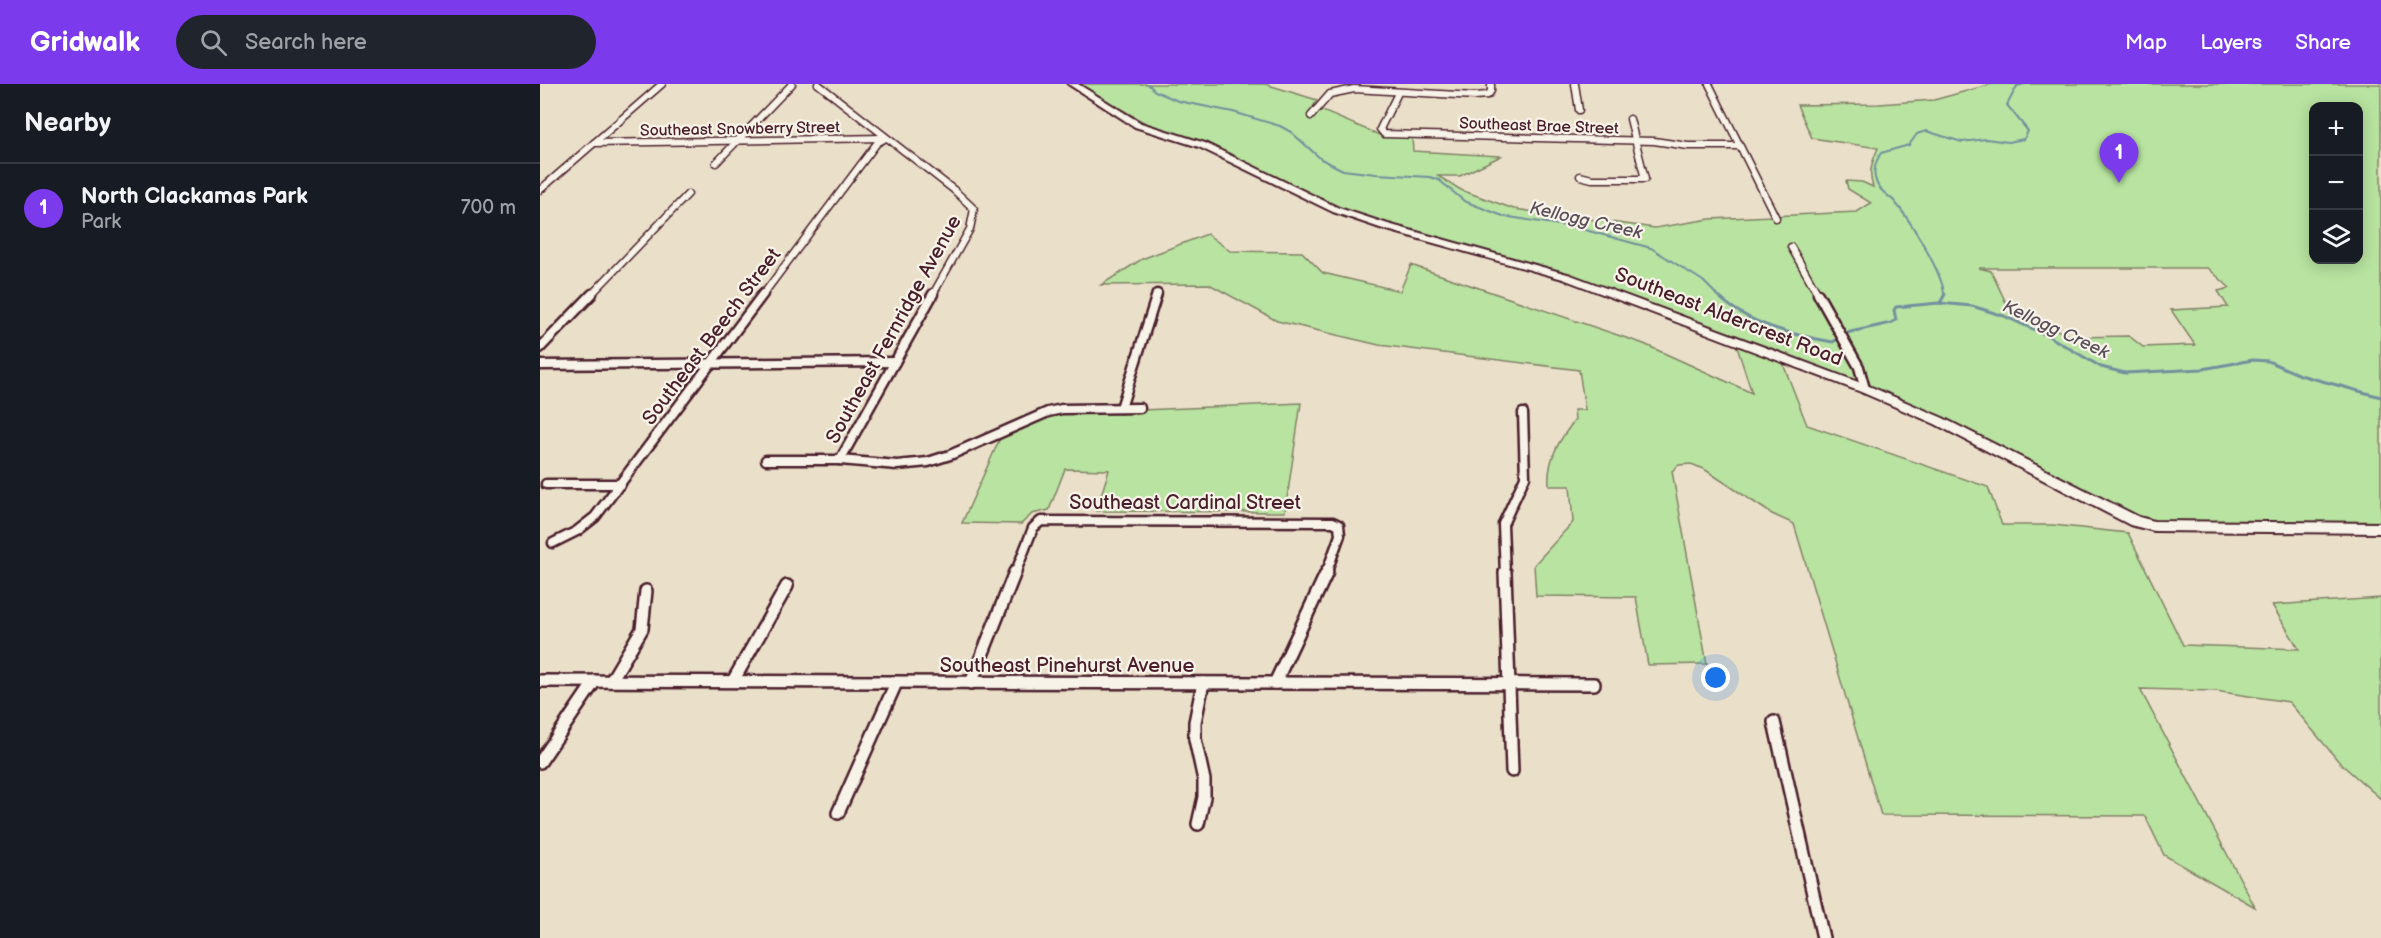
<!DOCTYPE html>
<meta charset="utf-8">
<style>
body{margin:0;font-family:"Balsamiq Sans",sans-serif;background:#20242c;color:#f1f3f6}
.controls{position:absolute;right:18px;top:18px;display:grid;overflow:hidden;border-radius:12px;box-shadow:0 3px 15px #0003}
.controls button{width:54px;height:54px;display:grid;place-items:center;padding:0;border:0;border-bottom:2px solid #363941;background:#171b24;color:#f1f3f6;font:30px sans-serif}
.you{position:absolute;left:1176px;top:594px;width:21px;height:21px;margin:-15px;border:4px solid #fff;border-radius:50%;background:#1a73e8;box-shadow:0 0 0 9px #1a73e833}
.badge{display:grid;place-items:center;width:39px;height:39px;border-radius:50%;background:#7c3aed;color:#fff;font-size:20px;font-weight:700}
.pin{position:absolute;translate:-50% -50px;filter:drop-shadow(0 2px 3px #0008)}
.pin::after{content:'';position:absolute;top:32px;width:21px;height:18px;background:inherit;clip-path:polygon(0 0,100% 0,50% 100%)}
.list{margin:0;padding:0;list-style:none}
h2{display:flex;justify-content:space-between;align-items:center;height:78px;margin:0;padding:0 24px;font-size:26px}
h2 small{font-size:20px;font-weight:400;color:#9ea1a6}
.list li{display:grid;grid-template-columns:39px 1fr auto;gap:18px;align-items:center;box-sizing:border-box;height:90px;padding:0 24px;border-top:2px solid #363941}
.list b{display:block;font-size:22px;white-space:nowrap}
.list p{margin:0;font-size:20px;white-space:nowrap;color:#9ea1a6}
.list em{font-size:20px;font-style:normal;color:#9ea1a6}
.icon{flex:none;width:33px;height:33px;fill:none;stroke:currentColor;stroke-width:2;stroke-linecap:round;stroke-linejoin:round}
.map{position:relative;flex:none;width:1841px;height:854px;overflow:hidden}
header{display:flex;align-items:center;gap:36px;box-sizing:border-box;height:84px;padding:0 30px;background:#7c3aed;color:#fff}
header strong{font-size:28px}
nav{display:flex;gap:33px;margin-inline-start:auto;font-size:21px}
.search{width:420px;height:54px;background:#20242c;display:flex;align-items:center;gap:15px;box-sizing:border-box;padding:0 21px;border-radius:33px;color:#9ea1a6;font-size:22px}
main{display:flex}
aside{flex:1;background:#171b24}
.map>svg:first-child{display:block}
.green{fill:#b8e3a0;stroke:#818166;stroke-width:1.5;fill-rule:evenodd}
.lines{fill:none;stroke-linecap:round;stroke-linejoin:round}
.stream-far1{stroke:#72909e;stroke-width:2}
.stream{stroke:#72909e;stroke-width:3}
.street-far2-casing{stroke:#4a1f2b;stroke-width:9}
.street-far1-casing{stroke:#4a1f2b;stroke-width:13}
.street-casing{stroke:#4a1f2b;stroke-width:16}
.secondary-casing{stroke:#4a1f2b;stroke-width:4}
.street-far2{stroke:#f7f3e8;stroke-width:6}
.street-far1{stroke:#f7f3e8;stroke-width:8}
.street{stroke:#f7f3e8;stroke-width:11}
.secondary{fill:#f7f3e8;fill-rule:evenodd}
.labels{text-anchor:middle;stroke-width:4.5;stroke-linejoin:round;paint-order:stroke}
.far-street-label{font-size:16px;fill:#4a1f2b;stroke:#f7f3e8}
.far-water-label{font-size:18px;font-style:italic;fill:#5b4e5b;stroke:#f7f3e8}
.street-label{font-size:20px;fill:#4a1f2b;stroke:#f7f3e8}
</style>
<header>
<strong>Gridwalk</strong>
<div class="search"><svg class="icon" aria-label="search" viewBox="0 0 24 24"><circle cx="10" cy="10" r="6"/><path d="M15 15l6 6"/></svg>Search here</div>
<nav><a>Map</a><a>Layers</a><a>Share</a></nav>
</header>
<main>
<aside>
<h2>Nearby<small></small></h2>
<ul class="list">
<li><span class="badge">1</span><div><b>North Clackamas Park</b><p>Park</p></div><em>700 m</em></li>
</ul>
</aside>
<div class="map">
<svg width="1841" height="854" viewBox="0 0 1841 854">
<rect width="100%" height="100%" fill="#eae0ca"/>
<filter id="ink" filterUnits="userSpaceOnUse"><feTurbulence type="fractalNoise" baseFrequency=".0167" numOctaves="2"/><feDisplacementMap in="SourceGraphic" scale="12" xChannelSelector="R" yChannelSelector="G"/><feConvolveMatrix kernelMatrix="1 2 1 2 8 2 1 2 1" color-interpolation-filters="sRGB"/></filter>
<g filter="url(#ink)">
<g class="green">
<path d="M536,0H725L777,16L773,23L844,53H872L873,67L961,72L920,92H898L921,106L974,125L1115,144L1170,135L1317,128L1331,119L1308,105L1306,97L1322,98L1333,103C1328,89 1332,78 1338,64L1272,54L1257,21L1339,20L1394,16L1452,0H1841V440L1617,439L1597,435L1399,333L1119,223L1021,188L814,131L653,56L614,44ZM1774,22H1818V176H1774ZM1439,184H1668L1690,204L1678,207L1688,223L1631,226L1655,261L1603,263L1589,252L1532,253L1468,223L1451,187Z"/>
<path d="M667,150L690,167L762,168L783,189L860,207L871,181L1104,260L1212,309L1196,260L1242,277L1267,341L1448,403L1462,441H1513L1588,449L1643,561L1759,565L1732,521L1841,514V715L1800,679L1749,618L1675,607L1600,605L1715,823L1624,771L1605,732L1341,731L1254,440L1232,430L1164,385L1151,380L1139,381L1132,387L1167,580L1108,581L1096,513L996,512L994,481L1033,438L1030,402H1009C1007,375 1019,356 1035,336L1034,326H1045L1039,286L839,261L737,237L669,200L561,201L602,175Z"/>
<polygon points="761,319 745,428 556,427 569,386 525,385 509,426 492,430 481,440 422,439 461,352 510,330"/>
</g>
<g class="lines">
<g class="stream-far1">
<polyline points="608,0 615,7 638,17 693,28 740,42 751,48 781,75 803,86 836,90 890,93 899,96 924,117 963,132 1038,144 1111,164 1163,197 1178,212"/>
<path d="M1404,212C1405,192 1368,133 1354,117C1348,111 1341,108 1337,100C1332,90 1335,78 1341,69L1369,61L1377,50L1386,47L1422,58L1446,55L1468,58L1484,55L1488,47L1467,21L1477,2L1485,0"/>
</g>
<g class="stream">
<path d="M1176,210C1206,240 1252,251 1293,258L1306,249L1351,239L1356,236L1354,226L1356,223L1399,219L1432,222L1464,232L1510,253L1561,283L1585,289L1662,285L1713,276L1728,277L1760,291L1841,313"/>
<polyline points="1400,219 1405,210"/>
</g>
<g class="street-far2-casing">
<g id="street-far2">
<polyline points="278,0 414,106 434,125 430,145 392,212"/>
<polyline points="1035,0 1039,26"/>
<polyline points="1169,0 1236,134"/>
<polyline points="858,9 840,45 844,50 1114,57 1148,62 1199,62"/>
<polyline points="771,32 790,10 814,5 935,12 948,11 951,7 951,0"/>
<polyline points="54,59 343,54"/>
<polyline points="176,79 252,0"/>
<polyline points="1040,92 1052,95 1105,95 1090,35"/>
<polyline points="0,106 122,0"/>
<polyline points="1251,163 1279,212"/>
<polyline points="50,212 148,110"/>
<polyline points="222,212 337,59 346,54"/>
</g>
</g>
<g class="street-far1-casing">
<g id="street-far1">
<polyline points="1278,210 1319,283 1325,305"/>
<polyline points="0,264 52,210"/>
<polyline points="0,281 355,278"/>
<polyline points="581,324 617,210"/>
<polyline points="226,376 300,376 357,381 388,378 410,371 508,328 522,325 600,324"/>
<polyline points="300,376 393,210"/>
<polyline points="6,400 81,400"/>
<polyline points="13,459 37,447 55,433 223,210"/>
<polyline points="475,490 493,444 501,437 793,438 799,441 800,451 786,490"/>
<polyline points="965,490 963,440 985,393 983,329"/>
</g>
</g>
<g class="street-casing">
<g id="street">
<polyline points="965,488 972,687"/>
<polyline points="0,597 1054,600"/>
<polyline points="71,597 102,545 106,507"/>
<polyline points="193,597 247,502"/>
<polyline points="431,599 475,488"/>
<polyline points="735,599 787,488"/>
<polyline points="1234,638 1283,854"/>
<polyline points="0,678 55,597"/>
<polyline points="298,729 356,599"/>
<polyline points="658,740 664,713 664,696 655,655 655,638 663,599"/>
</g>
</g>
<g class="secondary-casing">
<polygon id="secondary" points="528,0 538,0 601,39 665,59 799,124 848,140 1031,191 1329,302 1403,334 1599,433 1614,437 1841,439 1841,449 1614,447 1590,441 1395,340 1321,308 1023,195 840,144 793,128 659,63 595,43"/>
</g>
<use href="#street-far2" class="street-far2"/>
<use href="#street-far1" class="street-far1"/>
<use href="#street" class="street"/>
<use href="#secondary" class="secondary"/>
</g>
</g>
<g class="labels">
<g class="far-street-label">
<text transform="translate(999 41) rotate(2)" y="6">Southeast Brae Street</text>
<text transform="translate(200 44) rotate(-1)" y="6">Southeast Snowberry Street</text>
</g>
<g class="far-water-label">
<text transform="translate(1046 136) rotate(13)" y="6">Kellogg Creek</text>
<text transform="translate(1516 245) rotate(25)" y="6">Kellogg Creek</text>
</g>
<g class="street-label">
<text transform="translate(1189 232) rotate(21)" y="7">Southeast Aldercrest Road</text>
<text transform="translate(353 245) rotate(-61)" y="7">Southeast Fernridge Avenue</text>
<text transform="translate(171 252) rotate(-53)" y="7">Southeast Beech Street</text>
<text x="645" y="425">Southeast Cardinal Street</text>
<text x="527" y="588">Southeast Pinehurst Avenue</text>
</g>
</g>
</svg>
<div class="controls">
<button>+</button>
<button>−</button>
<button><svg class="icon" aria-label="layers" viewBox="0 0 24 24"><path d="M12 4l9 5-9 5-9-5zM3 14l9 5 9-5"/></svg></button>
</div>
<div class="you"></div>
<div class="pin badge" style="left:1579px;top:99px">1</div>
</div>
</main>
